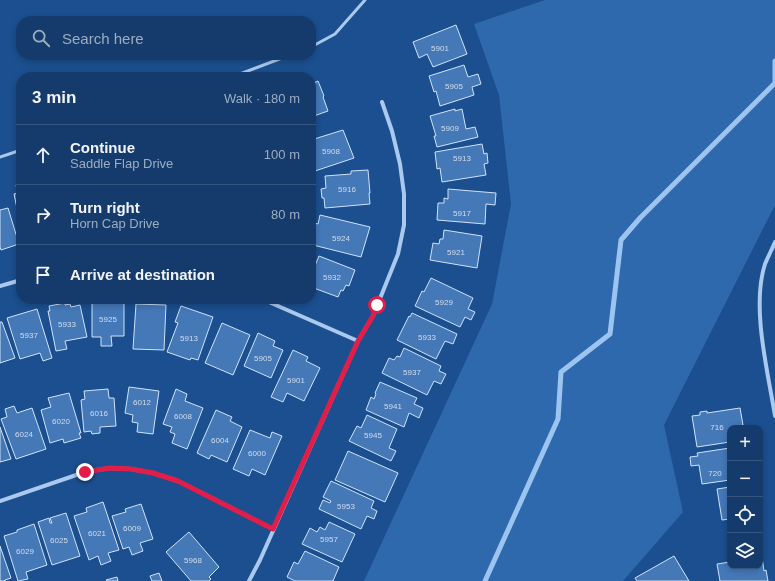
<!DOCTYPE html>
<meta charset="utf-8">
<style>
body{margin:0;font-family:Arial,sans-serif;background:#214673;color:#f1f3f6}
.controls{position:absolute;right:12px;bottom:12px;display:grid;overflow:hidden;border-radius:8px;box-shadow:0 2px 6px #0003}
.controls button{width:36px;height:36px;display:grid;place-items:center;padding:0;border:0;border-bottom:1px solid #33557e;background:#143b6b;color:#f1f3f6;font:20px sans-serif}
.stop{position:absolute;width:12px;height:12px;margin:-9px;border:3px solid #e11d48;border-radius:50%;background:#fff}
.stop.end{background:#e11d48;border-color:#fff;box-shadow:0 1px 4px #0008}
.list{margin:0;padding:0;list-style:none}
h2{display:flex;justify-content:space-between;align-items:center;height:52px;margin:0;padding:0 16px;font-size:17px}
h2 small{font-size:13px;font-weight:400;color:#9dadc1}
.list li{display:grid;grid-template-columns:26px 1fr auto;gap:12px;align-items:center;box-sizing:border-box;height:60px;padding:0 16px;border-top:1px solid #33557e}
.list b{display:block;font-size:15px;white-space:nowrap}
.list p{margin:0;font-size:13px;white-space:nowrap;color:#9dadc1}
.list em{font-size:13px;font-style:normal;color:#9dadc1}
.icon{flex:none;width:22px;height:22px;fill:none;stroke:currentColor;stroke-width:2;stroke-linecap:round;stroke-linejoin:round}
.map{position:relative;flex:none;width:775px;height:581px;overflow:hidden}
.search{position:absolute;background:#143b6b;box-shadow:0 2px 6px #0003;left:16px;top:16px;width:300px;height:44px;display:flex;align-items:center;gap:10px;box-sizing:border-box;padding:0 14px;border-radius:16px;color:#9dadc1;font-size:15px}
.panel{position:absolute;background:#143b6b;box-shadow:0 2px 6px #0003;left:16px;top:72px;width:300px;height:232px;border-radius:16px}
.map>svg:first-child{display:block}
.green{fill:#2e69ad}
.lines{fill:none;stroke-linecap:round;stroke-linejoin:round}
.stream{stroke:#9cc4f0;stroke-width:5}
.building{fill:#4478b7;stroke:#cfe3fa}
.lane{stroke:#a9c9ee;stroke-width:3}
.street{stroke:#a9c9ee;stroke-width:4}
.route{stroke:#e11d48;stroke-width:5}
.labels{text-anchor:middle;stroke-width:3.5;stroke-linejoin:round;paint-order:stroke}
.number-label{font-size:8px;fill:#d0dded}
</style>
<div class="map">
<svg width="775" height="581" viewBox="0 0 775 581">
<rect width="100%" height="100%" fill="#1b4f8f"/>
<polygon class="green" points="545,0 775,0 775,205 664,425 683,512 623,581 364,581 492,304 511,204 499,95 474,24"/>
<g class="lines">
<polyline class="stream" points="485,581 558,419 561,372 610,334 621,240 640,218 775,83 775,61"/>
</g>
<g class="building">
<polygon points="456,25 467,54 433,67 427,54 419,58 413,42"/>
<polygon points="464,65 468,77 478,74 481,84 472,87 474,95 440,106 436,91 434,92 429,76"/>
<polygon points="318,81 324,96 323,97 328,111 311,117 311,84"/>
<polygon points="455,109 455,111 462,109 466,129 475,127 478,137 437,147 434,136 436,136 430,116"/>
<polygon points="343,130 354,158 312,172 311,140"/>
<polygon points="482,144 484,154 487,153 488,163 484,164 486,175 442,182 440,168 437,169 435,152"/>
<polygon points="368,170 370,193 369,193 370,204 325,208 324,198 322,198 321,189 326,188 325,176 351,174 351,171"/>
<polygon points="21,184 21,228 14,194 18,193 16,185"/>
<polygon points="448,189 496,193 495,205 486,204 485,224 437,220 438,203 444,203 444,198 448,199"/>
<polygon points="8,208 19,244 1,250 0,247 0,210"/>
<polygon points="320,215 370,227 361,257 313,245 315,234 311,233 311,222 318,224"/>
<polygon points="444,230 482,236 477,268 430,260 433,243 439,244 440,239 443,239"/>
<polygon points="319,256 355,270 349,286 346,285 343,291 341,290 338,297 311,287 311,266 314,268"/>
<polygon points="431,278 473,298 468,309 475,312 471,320 465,317 460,327 415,306 422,291 424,292"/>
<polygon points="106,299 124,299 124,336 111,336 112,346 101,346 101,337 92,337 92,301 106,301"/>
<polygon points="65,303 65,305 70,304 71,307 80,305 87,337 65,341 67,349 56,351 48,311 50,311 49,306"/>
<polygon points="136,304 166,305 164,350 133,349"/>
<polygon points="181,306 213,317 198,360 191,358 190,360 167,352 178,323 175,322"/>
<polygon points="37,309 52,358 43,361 40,353 20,359 7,318"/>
<polygon points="412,313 457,334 453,344 445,341 436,359 397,340 409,316 410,317"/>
<polygon points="0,322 2,322 15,358 0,363"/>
<polygon points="222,323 250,335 233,375 205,363"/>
<polygon points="258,333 275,341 273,346 283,350 271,378 244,366"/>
<polygon points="404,348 441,366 439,371 446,374 441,384 434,381 427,395 382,373 389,358 394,360 397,356 400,357"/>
<polygon points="293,350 308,357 306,361 320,368 304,401 287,393 283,402 271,397"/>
<polygon points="380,382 417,398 414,404 423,408 419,418 409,413 404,427 366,410 371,397 374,399 376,394 375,393"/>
<polygon points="129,387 159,391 153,434 137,432 138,423 132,422 133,415 125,413"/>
<polygon points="108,389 109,398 114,398 116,426 100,427 100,433 92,434 91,431 84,432 81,400 85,399 84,391"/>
<polygon points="176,389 187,394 185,401 203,408 187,449 172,443 175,434 170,432 172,427 163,424"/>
<polygon points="69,393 81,433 79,433 81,438 64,443 63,439 50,443 41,410 51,407 48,398"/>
<polygon points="14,406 17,413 32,408 46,449 16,459 1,419 7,417 5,409"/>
<polygon points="740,408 743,425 740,426 740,428 730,428 730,442 697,447 692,416 700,415 700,412 707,411 707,413"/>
<polygon points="216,410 232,417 230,421 242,427 227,462 211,455 209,459 197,453"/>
<polygon points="367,415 397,429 389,448 396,451 391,461 349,441 357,426 361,428"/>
<polygon points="0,427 11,459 0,462"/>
<polygon points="250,430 270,438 272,432 282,436 265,475 252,469 249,476 233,469"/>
<polygon points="730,448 730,480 702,484 699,465 691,466 690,457 698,456 697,453"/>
<polygon points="348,451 398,473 385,502 335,480"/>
<polygon points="331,481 374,501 371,508 377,511 374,519 367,516 361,529 319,509 323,500 330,503 331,501 323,497"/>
<polygon points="730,487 730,519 722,520 717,489"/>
<polygon points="103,502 119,550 108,553 111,561 101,565 98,556 89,560 74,516 87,512 86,508"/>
<polygon points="141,504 153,539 140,543 143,551 132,555 129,547 123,549 112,516 126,512 125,509"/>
<polygon points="66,513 80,556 52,565 38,522 49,518 50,523 52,523 50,518"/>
<polygon points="329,522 355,534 342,562 302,544 310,528 317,532 320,527 325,530"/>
<polygon points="34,524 47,565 26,572 28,579 18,581 4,536 17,532 17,530"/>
<polygon points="189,532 219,567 209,577 211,579 209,581 191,581 166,552"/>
<polygon points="0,546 11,578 5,580 5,581 0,581"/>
<polygon points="305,551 339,567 333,581 295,581 287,577 294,562 298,564"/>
<polygon points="674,556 689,581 637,581 635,578"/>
<polygon points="762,557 764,571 766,570 768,581 720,581 717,564 730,562 730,566 760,566 760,558"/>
<polygon points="159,573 162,581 152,581 150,576"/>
<polygon points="117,577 118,581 107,581 106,580"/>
</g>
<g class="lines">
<g class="lane">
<polyline points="311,47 335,34 365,0"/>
<polyline points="232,77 290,55"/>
<polyline points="0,157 21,150"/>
</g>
<g class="street">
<path d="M775,242C772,249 768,257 765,264C751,307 768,372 775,416"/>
<polyline points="0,286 21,280"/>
<polyline points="262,299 358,341"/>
<polyline points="0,501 85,472 110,468 131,469 153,473 178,481 273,529"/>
<polyline points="249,581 260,560 358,341 373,316 398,254 404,225 404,194 400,164 392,131 382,102"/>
</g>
</g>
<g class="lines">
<polyline class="route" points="85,472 110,468 131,469 153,473 178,481 273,529 358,341 373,316 377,305"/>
</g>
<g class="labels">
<g class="number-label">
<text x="440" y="51">5901</text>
<text x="454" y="89">5905</text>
<text x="450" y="131">5909</text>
<text x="331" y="154">5908</text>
<text x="462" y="161">5913</text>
<text x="347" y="192">5916</text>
<text x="462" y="216">5917</text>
<text x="341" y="241">5924</text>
<text x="456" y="255">5921</text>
<text x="332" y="280">5932</text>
<text x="444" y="305">5929</text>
<text x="108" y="322">5925</text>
<text x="67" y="327">5933</text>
<text x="29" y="338">5937</text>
<text x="427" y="340">5933</text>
<text x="189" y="341">5913</text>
<text x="263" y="361">5905</text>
<text x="412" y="375">5937</text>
<text x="296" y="383">5901</text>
<text x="142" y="405">6012</text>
<text x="393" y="409">5941</text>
<text x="99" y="416">6016</text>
<text x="183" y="419">6008</text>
<text x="61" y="424">6020</text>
<text x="717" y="430">716</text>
<text x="24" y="437">6024</text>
<text x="373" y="438">5945</text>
<text x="220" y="443">6004</text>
<text x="257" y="456">6000</text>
<text x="715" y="476">720</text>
<text x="346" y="509">5953</text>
<text x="132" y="531">6009</text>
<text x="97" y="536">6021</text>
<text x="329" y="542">5957</text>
<text x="59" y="543">6025</text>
<text x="25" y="554">6029</text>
<text x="193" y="563">5968</text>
</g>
</g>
</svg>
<div class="controls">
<button>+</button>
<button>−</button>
<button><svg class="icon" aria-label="locate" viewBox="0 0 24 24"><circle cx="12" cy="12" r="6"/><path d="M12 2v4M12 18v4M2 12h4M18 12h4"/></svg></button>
<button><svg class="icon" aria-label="layers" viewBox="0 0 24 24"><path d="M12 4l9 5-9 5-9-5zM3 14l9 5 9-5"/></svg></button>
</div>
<div class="stop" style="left:377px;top:305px"></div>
<div class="stop end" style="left:85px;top:472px"></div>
<div class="search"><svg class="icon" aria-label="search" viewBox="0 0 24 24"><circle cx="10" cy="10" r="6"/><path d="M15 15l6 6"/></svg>Search here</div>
<section class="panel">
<h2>3 min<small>Walk · 180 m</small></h2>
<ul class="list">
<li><svg class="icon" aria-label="ahead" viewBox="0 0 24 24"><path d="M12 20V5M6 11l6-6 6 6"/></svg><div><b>Continue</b><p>Saddle Flap Drive</p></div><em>100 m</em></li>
<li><svg class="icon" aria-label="right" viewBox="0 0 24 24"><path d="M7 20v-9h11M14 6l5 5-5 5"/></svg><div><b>Turn right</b><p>Horn Cap Drive</p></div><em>80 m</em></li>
<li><svg class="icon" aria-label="arrive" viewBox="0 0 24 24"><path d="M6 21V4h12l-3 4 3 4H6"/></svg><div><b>Arrive at destination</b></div></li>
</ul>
</section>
</div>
